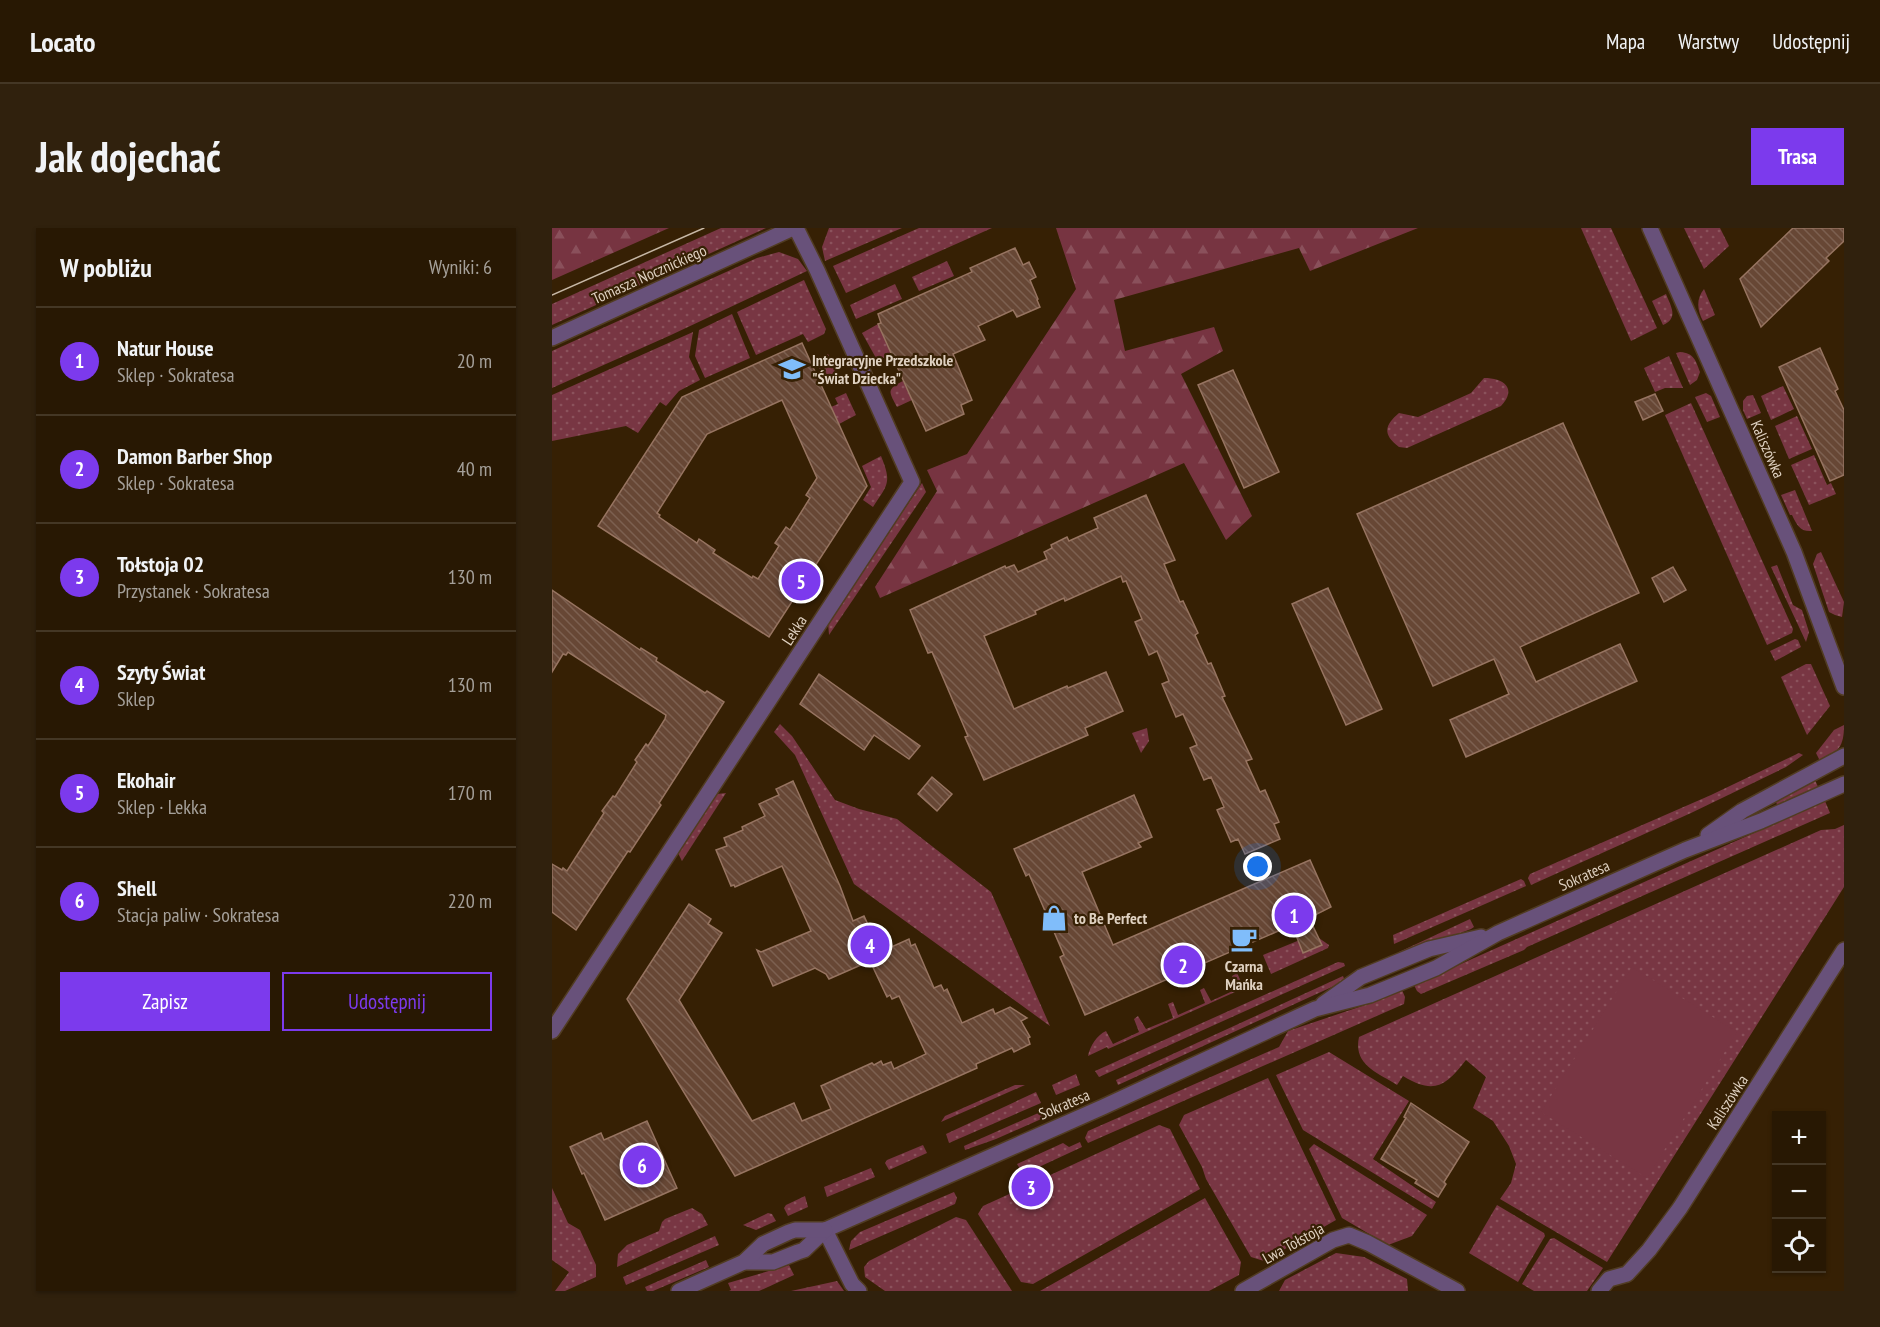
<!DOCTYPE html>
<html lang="pl">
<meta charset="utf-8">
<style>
body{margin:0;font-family:"PT Sans Narrow",sans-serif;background:#30210d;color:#f1f3f6}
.controls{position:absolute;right:18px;bottom:18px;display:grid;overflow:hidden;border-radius:0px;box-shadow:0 2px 4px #0004}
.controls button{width:54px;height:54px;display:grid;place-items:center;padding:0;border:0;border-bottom:2px solid #443725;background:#281803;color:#f1f3f6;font:30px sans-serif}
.you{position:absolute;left:706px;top:639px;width:21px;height:21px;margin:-15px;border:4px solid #fff;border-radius:50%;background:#1a73e8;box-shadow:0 0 0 9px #1a73e833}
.badge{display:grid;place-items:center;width:39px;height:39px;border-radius:50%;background:#7c3aed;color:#fff;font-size:20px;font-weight:700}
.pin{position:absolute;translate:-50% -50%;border:3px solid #fff;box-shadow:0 2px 6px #0006}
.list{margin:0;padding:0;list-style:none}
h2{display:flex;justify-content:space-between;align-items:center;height:78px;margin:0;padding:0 24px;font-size:26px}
h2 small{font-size:20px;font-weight:400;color:#a5a09a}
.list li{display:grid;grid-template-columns:39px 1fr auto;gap:18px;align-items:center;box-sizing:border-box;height:108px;padding:0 24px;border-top:2px solid #443725}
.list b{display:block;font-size:22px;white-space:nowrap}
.list p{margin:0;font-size:20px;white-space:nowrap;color:#a5a09a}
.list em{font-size:20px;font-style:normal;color:#a5a09a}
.actions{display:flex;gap:12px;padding:18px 24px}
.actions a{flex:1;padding:14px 0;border:2px solid #7c3aed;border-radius:0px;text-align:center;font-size:21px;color:#7c3aed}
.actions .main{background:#7c3aed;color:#fff}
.icon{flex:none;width:33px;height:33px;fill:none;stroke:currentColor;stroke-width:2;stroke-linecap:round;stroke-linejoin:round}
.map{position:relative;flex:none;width:1292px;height:1063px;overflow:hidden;border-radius:0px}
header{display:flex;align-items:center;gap:36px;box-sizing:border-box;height:84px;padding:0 30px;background:#281803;border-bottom:2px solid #443725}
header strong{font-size:28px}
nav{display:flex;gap:33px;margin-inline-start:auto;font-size:21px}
.intro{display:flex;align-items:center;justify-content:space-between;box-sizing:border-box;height:144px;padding:0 36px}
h1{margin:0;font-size:42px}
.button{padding:15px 27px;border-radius:0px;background:#7c3aed;color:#fff;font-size:21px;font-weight:700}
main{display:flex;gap:36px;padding:0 36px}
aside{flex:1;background:#281803;border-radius:0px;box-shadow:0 2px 4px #0004}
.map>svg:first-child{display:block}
.grass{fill:url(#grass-dots)}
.forest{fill:url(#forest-firs)}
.garden{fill:#783643}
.building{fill:url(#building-back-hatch);stroke:#977461;stroke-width:1.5;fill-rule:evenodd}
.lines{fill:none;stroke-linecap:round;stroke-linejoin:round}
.minor-casing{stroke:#513c22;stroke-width:18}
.minor{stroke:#68517a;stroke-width:15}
.tram{stroke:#c7b8a6;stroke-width:1.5}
.labels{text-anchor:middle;stroke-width:4.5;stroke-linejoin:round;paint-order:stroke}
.street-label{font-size:16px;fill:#dfd1c1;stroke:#362004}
.poi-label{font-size:16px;font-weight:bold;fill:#dfd1c1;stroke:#362004;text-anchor:start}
</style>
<header>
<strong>Locato</strong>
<nav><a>Mapa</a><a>Warstwy</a><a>Udostępnij</a></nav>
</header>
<div class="intro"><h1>Jak dojechać</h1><a class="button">Trasa</a></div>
<main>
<aside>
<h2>W pobliżu<small>Wyniki: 6</small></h2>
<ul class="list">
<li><span class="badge">1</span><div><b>Natur House</b><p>Sklep · Sokratesa</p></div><em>20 m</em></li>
<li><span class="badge">2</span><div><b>Damon Barber Shop</b><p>Sklep · Sokratesa</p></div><em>40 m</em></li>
<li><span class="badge">3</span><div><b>Tołstoja 02</b><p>Przystanek · Sokratesa</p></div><em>130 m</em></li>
<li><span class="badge">4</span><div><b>Szyty Świat</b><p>Sklep</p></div><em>130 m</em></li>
<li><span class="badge">5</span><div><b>Ekohair</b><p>Sklep · Lekka</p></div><em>170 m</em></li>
<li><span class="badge">6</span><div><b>Shell</b><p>Stacja paliw · Sokratesa</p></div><em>220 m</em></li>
</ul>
<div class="actions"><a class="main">Zapisz</a><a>Udostępnij</a></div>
</aside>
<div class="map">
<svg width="1292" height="1063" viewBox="0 0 1292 1063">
<defs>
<pattern id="grass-dots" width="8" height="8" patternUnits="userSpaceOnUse" patternTransform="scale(1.5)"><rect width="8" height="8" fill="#783643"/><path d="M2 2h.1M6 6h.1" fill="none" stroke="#8b525c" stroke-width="1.8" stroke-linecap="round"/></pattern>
<pattern id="forest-firs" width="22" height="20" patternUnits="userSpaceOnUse" patternTransform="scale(1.5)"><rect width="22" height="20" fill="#773441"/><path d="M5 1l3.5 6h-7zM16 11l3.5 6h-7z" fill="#8a505b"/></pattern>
<pattern id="building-back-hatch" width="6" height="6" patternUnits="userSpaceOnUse" patternTransform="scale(1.5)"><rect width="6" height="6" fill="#674735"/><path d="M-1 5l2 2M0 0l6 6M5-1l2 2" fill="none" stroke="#7c6050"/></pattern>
</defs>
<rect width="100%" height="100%" fill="#362004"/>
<g class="grass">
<polygon points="169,0 214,0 0,97 0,76"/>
<polygon points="277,0 350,0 273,33 270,19"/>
<polygon points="367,0 440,0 294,65 281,38"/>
<polygon points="1029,0 1059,0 1105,100 1079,113"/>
<polygon points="1132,0 1168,0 1177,18 1152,41"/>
<polygon points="227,24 246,31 255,43 119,107 0,160 0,123 205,30"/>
<polygon points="395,33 402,48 367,63 360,49"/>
<polygon points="252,52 274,101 272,106 256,114 251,106 204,127 185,84"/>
<polygon points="343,56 350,71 304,91 298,77"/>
<path d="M1152,61L1163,87L1151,93C1145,82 1144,71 1152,61Z"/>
<path d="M1114,66C1119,79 1127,90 1111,97L1100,73Z"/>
<polygon points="180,86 198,130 153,150 143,128 147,102"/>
<polygon points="326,96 340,127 332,130 324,130 310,105"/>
<polygon points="141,104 137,129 148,152 127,163 114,178 108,174 86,205 74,198 0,213 0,167"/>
<path d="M1128,124C1142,125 1144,133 1148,144L1145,152L1138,157L1124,125Z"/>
<polygon points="276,126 286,147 274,153 263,132"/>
<polygon points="1117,128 1131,160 1113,160 1103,164 1092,140"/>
<path d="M932,150C951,150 966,160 949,178L855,220L847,219C830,206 833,197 847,185L866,189L919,165Z"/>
<path d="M351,153L360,172L345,179C337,163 334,162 351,153Z"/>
<polygon points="1231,158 1242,181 1219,192 1209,168"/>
<polygon points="294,165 304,187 287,196 279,179 286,176 283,170"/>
<polygon points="1154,165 1159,168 1168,189 1155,194 1143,169"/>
<polygon points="1201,167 1209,185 1195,191 1191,182 1191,173 1195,168"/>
<polygon points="1139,175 1241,401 1240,405 1215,417 1113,187"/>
<polygon points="1245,188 1260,221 1237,231 1223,198"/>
<polygon points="1262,227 1275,257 1279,255 1284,266 1257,277 1239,237"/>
<path d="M329,228C340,255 336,256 321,279L311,272L319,259L310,238Z"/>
<polygon points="370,255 374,264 277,407 276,394"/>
<path d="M1243,262L1260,303C1248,304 1245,297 1240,287H1238L1229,267Z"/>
<polygon points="1269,324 1292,374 1290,389 1283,387 1277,384 1261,336 1265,326"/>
<polygon points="1225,337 1241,377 1250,382 1257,404 1254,414 1219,339"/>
<polygon points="1243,411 1246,412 1249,419 1223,433 1218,423"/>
<polygon points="1254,436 1259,436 1278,478 1255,507 1229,449"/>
<polygon points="228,496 240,508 283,572 307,581 345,591 439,664 498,798 302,656 243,527 222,504"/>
<path d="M1292,497C1292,518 1287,524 1268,533L1264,525L1282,502Z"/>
<polygon points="595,500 597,513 589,525 580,505"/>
<polygon points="1247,525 1251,527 1234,539 1139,585 979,657 976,650 978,646 1159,567"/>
<polygon points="1263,552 1267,561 1226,579 1224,574"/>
<polygon points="174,565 130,633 126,625 165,566"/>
<polygon points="1273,573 1278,585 975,719 972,722 869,766 865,763 862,757"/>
<path d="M1292,597V659L1055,1034L948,971L959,955L964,936L957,918L941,893L921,880L934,849L914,832C894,858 882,867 851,848L845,857C825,844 801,837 807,809L1269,602L1283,601Z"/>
<polygon points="969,651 972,653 974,658 842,716 841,707"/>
<polygon points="918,691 922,699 919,701 848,728 847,724"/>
<polygon points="764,708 777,717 776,720 719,746 711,727 755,709"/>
<polygon points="786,734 792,735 793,738 547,849 543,843"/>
<path d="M685,745L692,760L556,821L555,819L536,828C538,818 545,807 554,803L561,816L587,804L582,791L586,788L594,801L621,790L616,776L621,774L626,787L653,775L648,762L652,760L659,773L685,761L680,748Z"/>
<polygon points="791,748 793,753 566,857 564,852"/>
<polygon points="850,762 853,769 852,776 536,915 533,910 536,903 727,819 736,803 816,776"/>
<polygon points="777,824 857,873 821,931 884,974 880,981 751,902 724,847"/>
<polygon points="524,846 528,857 504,867 500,857"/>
<polygon points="716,850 784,992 712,1033 699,1029 654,951 650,939 627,897 632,887"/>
<polygon points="463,857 473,857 389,894 393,888"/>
<polygon points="484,864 489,875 397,915 394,906"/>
<polygon points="493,882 496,888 444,911 413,922 412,918"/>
<polygon points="607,897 618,901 648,961 481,1056 469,1054 426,986 431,978"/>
<polygon points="528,914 530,919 474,945 468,941 465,936 511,915 517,919"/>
<polygon points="762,916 875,987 860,1008 836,1017 790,990 757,921"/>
<polygon points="371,917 375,925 337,942 333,935 335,932"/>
<polygon points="319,940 323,949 275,969 272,959"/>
<polygon points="0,960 16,995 28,1002 44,1037 44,1049 13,1063 3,1063 17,1044 0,1032"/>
<polygon points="402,964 405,970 403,976 297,1022 299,1013 308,1004"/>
<polygon points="253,968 256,979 236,988 232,980 234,977"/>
<polygon points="653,970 689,1034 687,1047 657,1063 488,1063"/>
<polygon points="945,977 992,1005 993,1008 966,1054 917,1025"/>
<polygon points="140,980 150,986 156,997 65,1039 66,1026 75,1017 107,1003 110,994 113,991"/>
<polygon points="216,985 220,986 224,993 204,1002 191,997"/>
<polygon points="404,989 414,992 460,1063 333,1063 313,1049 312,1039 317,1033"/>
<polygon points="163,1008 167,1017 74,1057 71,1049"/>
<polygon points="1002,1010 1051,1040 1035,1063 982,1063 970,1056 998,1011"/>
<polygon points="784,1025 812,1029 855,1051 856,1063 727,1063 733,1052"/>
<polygon points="154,1032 157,1039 101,1063 95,1063 93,1059"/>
<polygon points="237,1037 242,1047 207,1063 177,1063 179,1062 176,1055"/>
<polygon points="285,1053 292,1063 239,1063"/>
</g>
<g class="forest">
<polygon points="0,0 117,0 0,52"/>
<polygon points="504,0 866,0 758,43 747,20 562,72 573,123 662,99 671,123 629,146 700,288 674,312 632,235 328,370 323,359 385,263 375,242 415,226 524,61"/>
</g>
<polygon class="garden" points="1080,739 1185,804 1095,950 989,884"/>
<g class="building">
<polygon points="1241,0 1292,0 1292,13 1274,30 1277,33 1209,99 1188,51"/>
<polygon points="463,20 471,37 477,34 484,49 478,52 486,71 485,72 488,79 465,89 461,82 426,98 433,112 401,126 420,172 409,177 412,186 374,203 326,96 329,95 326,86 420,44 418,40"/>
<path d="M250,115L315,258L217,409L46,298L130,169ZM230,172L265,250L254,267L258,270L238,302L234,299L223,315L227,318L206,351L201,348L200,350L161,325L163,322L147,311L145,315L107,289L108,287L105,285L155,206Z"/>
<polygon points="1268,120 1286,161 1283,163 1292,182 1292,247 1278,253 1227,139"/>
<polygon points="681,142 727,244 692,260 646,157"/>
<polygon points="1103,166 1111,183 1091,192 1083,174"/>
<polygon points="1011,195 1087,365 968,419 984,454 1068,416 1085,453 914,529 898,492 957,466 942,431 881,458 805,286"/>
<polygon points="594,267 623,332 612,336 628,374 631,373 646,405 643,407 656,436 659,435 673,468 670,469 700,531 694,533 708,564 713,562 727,594 722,596 728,611 693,626 686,611 679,614 665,582 672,579 659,549 652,552 638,520 645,517 631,486 624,489 610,456 617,453 605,423 597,427 583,394 590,391 574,353 571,354 569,348 513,373 512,370 483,383 484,386 432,408 462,481 515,458 516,460 554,444 571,483 533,500 536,507 432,552 413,509 416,508 380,424 376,425 358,382 453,338 454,340 462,337 466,344 495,331 492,324 500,320 499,317 515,309 517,313 546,300 542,290"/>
<polygon points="1121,339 1134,362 1112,374 1100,350"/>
<polygon points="776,360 830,481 794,497 740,376"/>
<polygon points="0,362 88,422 89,420 105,430 104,433 153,465 155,463 172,474 107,575 109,577 78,624 76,623 24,702 0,684 0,636 10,642 11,640 15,643 52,585 50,583 61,568 63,569 85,534 83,532 94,516 96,518 113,491 114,487 16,424 14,427 11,426 0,444"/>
<polygon points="267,446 368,518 357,531 322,507 312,522 248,476"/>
<polygon points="380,549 400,566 385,583 366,566"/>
<polygon points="241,553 288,658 301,693 312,688 318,701 325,698 335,721 357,711 359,718 363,716 382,760 389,757 392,763 395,761 410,795 441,781 443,786 458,779 475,790 469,793 478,809 476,810 478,816 462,824 460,820 424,836 425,840 183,948 75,771 137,676 159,691 156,696 170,705 127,772 200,893 242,875 250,893 279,881 269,858 320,835 322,837 329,833 331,837 339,834 342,841 374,826 347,768 340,771 338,767 335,769 318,733 277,751 274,746 263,740 221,758 205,722 209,724 259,703 230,638 183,659 182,657 179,658 164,622 175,618 172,610 191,602 190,599 213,588 207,576 227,567 224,561"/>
<polygon points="582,567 600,609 586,615 589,619 530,644 561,717 758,632 779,679 757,690 770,717 751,725 740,697 533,787 508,729 512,727 477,646 474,648 462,621"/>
<polygon points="859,875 917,914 892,954 894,956 886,969 863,955 865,952 829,931 854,890 852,889"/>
<polygon points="95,893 125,960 53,992 32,945 30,946 18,919 49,905 52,912"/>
</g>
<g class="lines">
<g class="minor-casing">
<g id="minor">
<polyline points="1098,0 1242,324 1292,459"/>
<polyline points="0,110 241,0"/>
<polyline points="1156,607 1190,583 1292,528"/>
<polyline points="771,776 809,749 877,721 929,709"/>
<polyline points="0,803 360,254 265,42 244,0"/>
<polyline points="273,1002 300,1056 307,1063"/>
<polyline points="192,1034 221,1034 246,1024 252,1022 273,1002 551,879 763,781 818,767 884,740 946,705 1133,622 1209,593 1292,556"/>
<polyline points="127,1063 192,1034 211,1016 237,1004 243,1002 273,1002"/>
<polyline points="691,1063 781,1012 797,1007 816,1015 905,1063"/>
<polyline points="1047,1063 1057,1051 1075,1046 1097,1022 1128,980 1292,722"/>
</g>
</g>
<use href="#minor" class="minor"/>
<polyline class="tram" points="0,67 152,0"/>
</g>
<defs>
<g id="school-bare" transform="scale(2.07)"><path d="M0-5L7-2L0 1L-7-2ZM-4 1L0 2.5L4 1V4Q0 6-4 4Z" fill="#80bdfa" stroke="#362004" stroke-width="2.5" paint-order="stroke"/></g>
<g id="shop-bare" transform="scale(2.07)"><path d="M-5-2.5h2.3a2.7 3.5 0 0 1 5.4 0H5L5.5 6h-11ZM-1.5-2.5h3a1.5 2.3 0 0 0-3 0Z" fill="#80bdfa" stroke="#362004" stroke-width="2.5" paint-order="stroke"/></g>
<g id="cafe-bare" transform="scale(2.07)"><path d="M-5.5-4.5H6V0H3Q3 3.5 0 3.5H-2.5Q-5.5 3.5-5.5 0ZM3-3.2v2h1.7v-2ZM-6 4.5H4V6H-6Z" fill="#80bdfa" stroke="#362004" stroke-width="2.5" paint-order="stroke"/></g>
</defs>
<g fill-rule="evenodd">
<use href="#school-bare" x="240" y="141"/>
<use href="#shop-bare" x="502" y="690"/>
<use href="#cafe-bare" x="692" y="711"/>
</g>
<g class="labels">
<g class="street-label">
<text transform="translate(97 46) rotate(-24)" y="6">Tomasza Nocznickiego</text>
<text transform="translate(1216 221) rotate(66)" y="6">Kaliszówka</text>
<text transform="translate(242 402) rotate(-57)" y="6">Lekka</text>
<text transform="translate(1032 647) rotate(-24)" y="6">Sokratesa</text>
<text transform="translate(1175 874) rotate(-57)" y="6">Kaliszówka</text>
<text transform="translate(512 876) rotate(-23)" y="6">Sokratesa</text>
<text transform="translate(741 1015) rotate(-29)" y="6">Lwa Tołstoja</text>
</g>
<g class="poi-label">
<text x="260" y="138">Integracyjne Przedszkole<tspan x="260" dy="18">"Świat Dziecka"</tspan></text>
<text x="522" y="696">to Be Perfect</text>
<text x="692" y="744" text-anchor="middle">Czarna<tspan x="692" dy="18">Mańka</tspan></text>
</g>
</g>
</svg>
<div class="controls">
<button>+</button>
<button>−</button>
<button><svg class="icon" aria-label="locate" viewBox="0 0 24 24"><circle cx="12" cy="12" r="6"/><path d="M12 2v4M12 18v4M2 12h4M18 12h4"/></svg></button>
</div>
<div class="you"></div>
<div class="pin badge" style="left:742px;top:687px">1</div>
<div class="pin badge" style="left:631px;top:737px">2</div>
<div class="pin badge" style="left:479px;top:959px">3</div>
<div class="pin badge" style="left:318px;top:717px">4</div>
<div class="pin badge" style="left:249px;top:353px">5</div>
<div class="pin badge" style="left:90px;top:937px">6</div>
</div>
</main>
